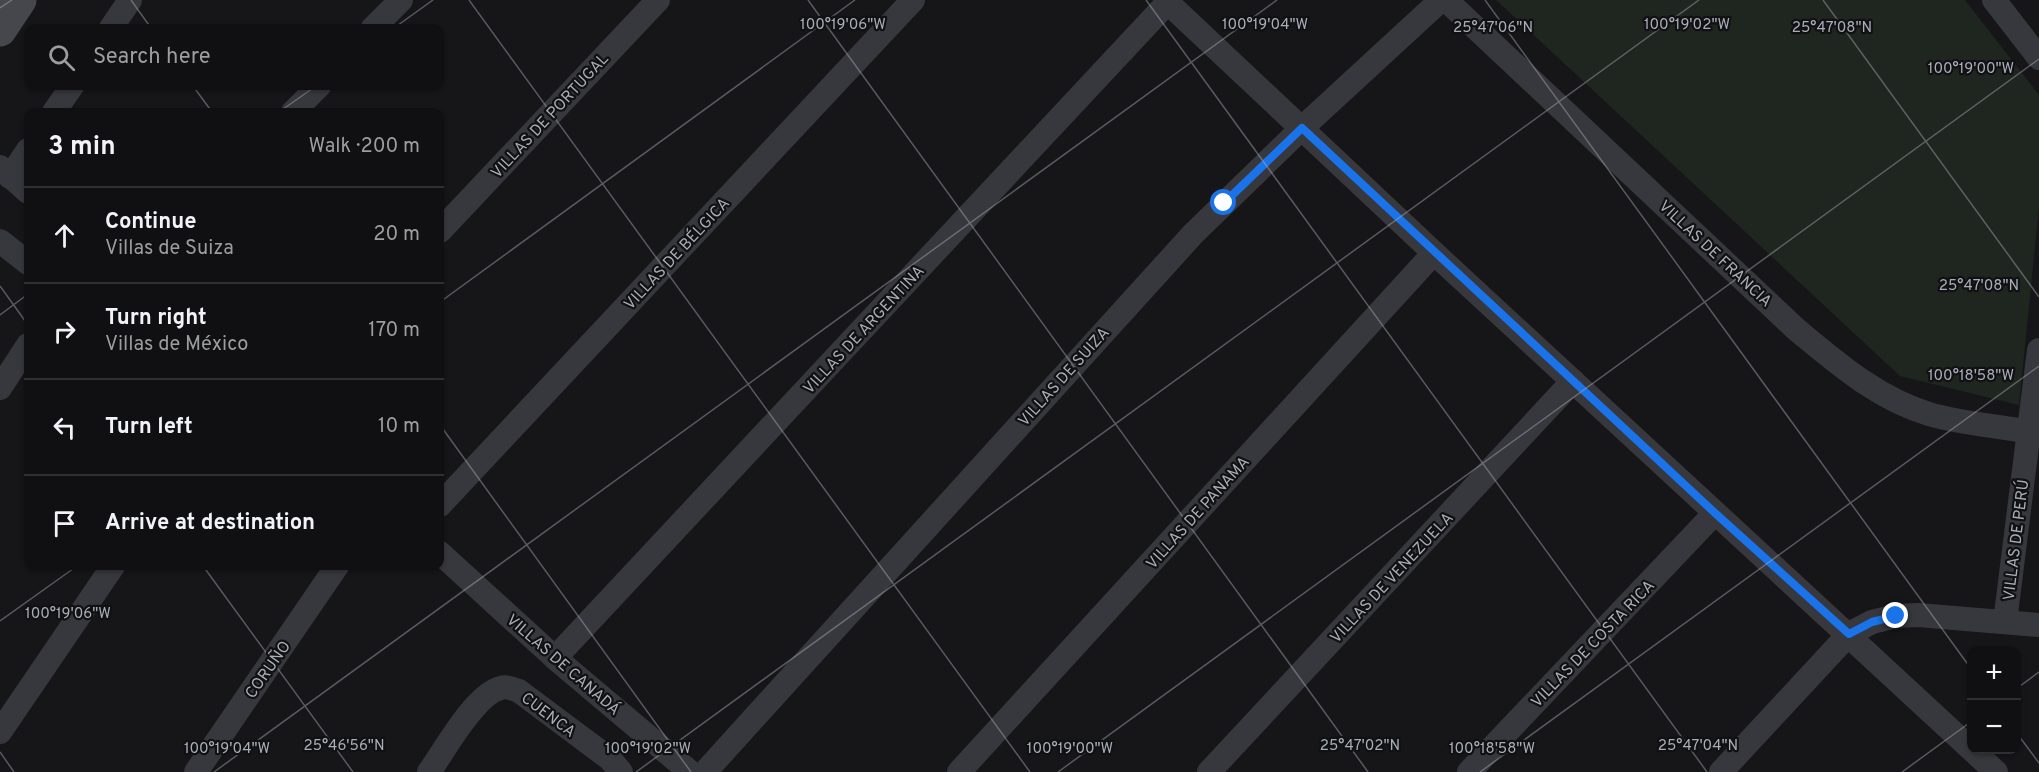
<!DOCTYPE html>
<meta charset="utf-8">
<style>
body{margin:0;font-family:Overpass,sans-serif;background:#19191b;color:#f1f3f6}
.controls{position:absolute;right:18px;bottom:18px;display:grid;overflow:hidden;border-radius:12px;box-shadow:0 2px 4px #0004}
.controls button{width:54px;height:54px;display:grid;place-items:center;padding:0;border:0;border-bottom:2px solid #303032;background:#101012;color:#f1f3f6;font:30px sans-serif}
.stop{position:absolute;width:18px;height:18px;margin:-14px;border:4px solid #1a73e8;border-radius:50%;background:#fff}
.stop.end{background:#1a73e8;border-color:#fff;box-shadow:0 2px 6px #0008}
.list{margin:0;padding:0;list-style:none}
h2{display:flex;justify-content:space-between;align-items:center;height:78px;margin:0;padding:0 24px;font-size:26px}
h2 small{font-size:20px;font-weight:400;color:#9c9d9f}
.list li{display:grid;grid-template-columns:39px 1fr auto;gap:18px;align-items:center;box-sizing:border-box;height:96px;padding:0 24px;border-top:2px solid #303032}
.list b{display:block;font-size:22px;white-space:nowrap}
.list p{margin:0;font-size:20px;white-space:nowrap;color:#9c9d9f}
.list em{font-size:20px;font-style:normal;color:#9c9d9f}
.icon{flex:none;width:33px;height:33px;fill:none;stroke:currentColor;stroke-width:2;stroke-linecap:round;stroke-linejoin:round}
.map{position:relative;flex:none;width:2039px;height:772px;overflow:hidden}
.search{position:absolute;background:#101012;box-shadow:0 2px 4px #0004;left:24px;top:24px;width:420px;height:66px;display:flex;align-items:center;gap:15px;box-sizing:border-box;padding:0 21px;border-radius:12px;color:#9c9d9f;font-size:22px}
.panel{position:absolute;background:#101012;box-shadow:0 2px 4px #0004;left:24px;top:108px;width:420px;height:462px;border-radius:12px}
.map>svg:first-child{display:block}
.green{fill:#1e261f}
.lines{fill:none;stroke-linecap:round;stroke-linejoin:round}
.street{stroke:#37383d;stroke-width:24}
.secondary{stroke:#45474d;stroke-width:33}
.route{stroke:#1a73e8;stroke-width:8}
.ticks{fill:none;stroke:#a8adb8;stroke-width:1.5;stroke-opacity:0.45}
.labels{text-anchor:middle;stroke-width:4.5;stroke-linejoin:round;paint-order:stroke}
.street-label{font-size:16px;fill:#a8adb8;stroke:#111113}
.ticks-label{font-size:15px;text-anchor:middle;fill:#a8adb8;stroke:#111113;stroke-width:4.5;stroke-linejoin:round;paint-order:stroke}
</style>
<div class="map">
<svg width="2039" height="772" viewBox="0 0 2039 772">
<rect width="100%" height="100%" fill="#161618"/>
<polygon class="green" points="1496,0 1965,0 2039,95 2039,207 2019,405 1900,376"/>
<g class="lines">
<g class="street">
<polyline points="1165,0 1434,253 1996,772"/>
<path d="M1446,0L1797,330C1837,363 1878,399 1929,414C1958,423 1998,426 2029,432"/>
<polyline points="1994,0 2039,58"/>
<polyline points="111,28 130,0"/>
<polyline points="373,28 401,0"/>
<polyline points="54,112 72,86"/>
<polyline points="293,112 319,86"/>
<polyline points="0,167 28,192"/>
<polyline points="10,177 28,150"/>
<polyline points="440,231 658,0"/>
<polyline points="0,241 28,263"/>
<polyline points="0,388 28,345"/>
<polyline points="440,505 913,0"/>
<polyline points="440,553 555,658 690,772"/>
<polyline points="2005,622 2039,350"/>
<polyline points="555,658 1170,0"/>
<polyline points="0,732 113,566"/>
<polyline points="196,772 337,566"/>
<path d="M429,772C444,751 476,693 501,688C507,686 513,689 519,691L610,759L621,772"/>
<polyline points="705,772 1193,234 1302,128 1441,0"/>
<polyline points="959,772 1434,253"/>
<polyline points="1209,772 1573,381"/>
<polyline points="1469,772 1715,513"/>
<polyline points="1721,772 1849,634 1872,622 1896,616 1918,615 2039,625"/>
</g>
<polyline class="secondary" points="0,30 20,0"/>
</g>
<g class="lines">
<polyline class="route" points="1224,203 1302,128 1715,513 1849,634 1872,622 1896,616"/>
</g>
<path class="ticks" d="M131,0L151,28M469,0L1030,772M808,0L1368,772M1146,0L1707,772M1485,0L1972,670M1823,0L2039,297M0,8L12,0M394,28L433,0M193,86L212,112M279,112L316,86M0,286L28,325M440,302L855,0M0,315L28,294M440,425L691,772M203,566L353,772M0,621L77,566M2016,689L2039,672M2016,732L2039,763M0,752L14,772M214,772L1277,0M636,772L1699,0M1058,772L2039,59M1480,772L2039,366M1902,772L1972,721"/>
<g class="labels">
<g class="street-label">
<text transform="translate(549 115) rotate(-47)" y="6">VILLAS DE PORTUGAL</text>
<text transform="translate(676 253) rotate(-47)" y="6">VILLAS DE BÉLGICA</text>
<text transform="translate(1716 253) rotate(43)" y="6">VILLAS DE FRANCIA</text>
<text transform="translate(863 329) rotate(-47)" y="6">VILLAS DE ARGENTINA</text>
<text transform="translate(1063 376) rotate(-48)" y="6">VILLAS DE SUIZA</text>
<text transform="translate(1197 512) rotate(-48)" y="6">VILLAS DE PANAMA</text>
<text transform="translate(2015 540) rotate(-83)" y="6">VILLAS DE PERÚ</text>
<text transform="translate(1391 577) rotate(-47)" y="6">VILLAS DE VENEZUELA</text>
<text transform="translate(1592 643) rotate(-46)" y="6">VILLAS DE COSTA RICA</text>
<text transform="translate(564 664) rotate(41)" y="6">VILLAS DE CANADÁ</text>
<text transform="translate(267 669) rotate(-55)" y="6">CORUÑO</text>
<text transform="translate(549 714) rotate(37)" y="6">CUENCA</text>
</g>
</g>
<g class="ticks-label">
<text x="843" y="29">100°19'06"W</text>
<text x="1265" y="29">100°19'04"W</text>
<text x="1687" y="29">100°19'02"W</text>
<text x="1493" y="32">25°47'06"N</text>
<text x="1832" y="32">25°47'08"N</text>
<text x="1971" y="73">100°19'00"W</text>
<text x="1979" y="290">25°47'08"N</text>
<text x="1971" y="380">100°18'58"W</text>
<text x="68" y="618">100°19'06"W</text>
<text x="344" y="750">25°46'56"N</text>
<text x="1360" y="750">25°47'02"N</text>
<text x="1698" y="750">25°47'04"N</text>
<text x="227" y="753">100°19'04"W</text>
<text x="648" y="753">100°19'02"W</text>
<text x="1070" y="753">100°19'00"W</text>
<text x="1492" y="753">100°18'58"W</text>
</g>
</svg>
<div class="controls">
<button>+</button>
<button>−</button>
</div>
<div class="stop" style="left:1224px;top:203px"></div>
<div class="stop end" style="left:1896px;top:616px"></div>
<div class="search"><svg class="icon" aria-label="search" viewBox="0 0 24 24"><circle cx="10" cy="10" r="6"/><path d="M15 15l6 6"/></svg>Search here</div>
<section class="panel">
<h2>3 min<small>Walk · 200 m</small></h2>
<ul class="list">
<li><svg class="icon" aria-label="ahead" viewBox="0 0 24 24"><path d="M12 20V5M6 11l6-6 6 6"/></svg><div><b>Continue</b><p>Villas de Suiza</p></div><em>20 m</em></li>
<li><svg class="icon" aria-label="right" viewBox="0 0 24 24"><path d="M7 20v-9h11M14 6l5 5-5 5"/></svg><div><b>Turn right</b><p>Villas de México</p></div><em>170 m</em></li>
<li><svg class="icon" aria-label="left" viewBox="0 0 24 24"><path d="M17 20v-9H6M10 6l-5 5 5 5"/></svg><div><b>Turn left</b></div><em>10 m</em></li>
<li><svg class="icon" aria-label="arrive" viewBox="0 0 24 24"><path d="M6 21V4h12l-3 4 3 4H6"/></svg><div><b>Arrive at destination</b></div></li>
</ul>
</section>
</div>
